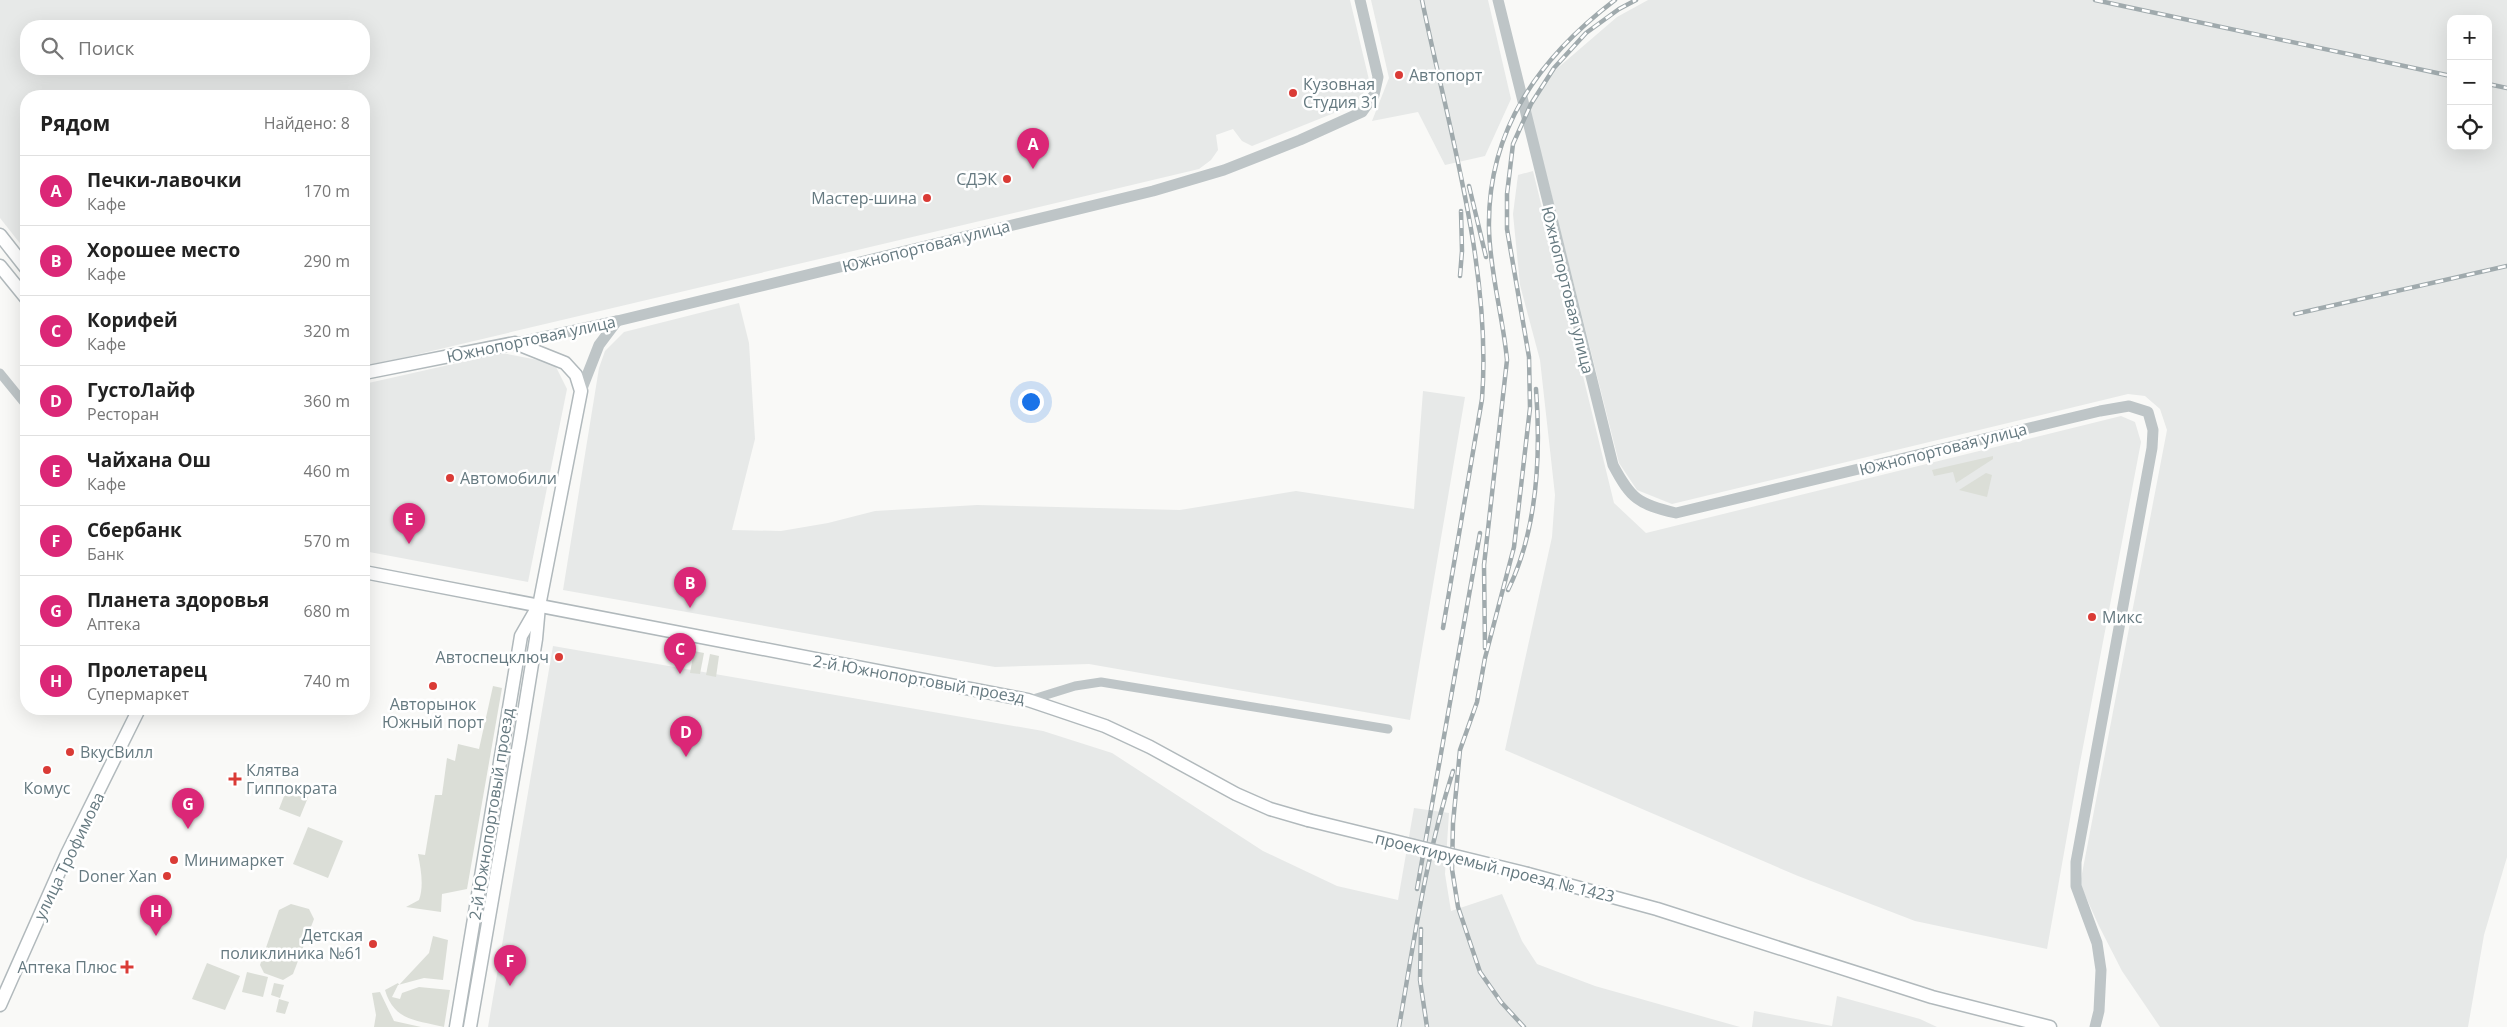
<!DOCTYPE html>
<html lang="ru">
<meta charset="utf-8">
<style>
body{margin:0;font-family:"Open Sans",sans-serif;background:#f6f6f6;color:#222}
.controls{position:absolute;right:15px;top:15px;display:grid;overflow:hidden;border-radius:10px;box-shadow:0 5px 20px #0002}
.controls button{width:45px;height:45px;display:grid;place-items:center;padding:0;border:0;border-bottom:1px solid #e0e0e0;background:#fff;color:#222;font:25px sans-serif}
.you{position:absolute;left:1030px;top:401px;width:18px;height:18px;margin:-12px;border:4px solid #fff;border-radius:50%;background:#1a73e8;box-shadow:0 0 0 8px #1a73e833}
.badge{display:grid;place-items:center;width:32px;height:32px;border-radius:50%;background:#db2777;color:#fff;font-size:16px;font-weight:700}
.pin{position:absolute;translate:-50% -41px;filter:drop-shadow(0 1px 2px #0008)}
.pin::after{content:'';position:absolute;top:26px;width:18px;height:15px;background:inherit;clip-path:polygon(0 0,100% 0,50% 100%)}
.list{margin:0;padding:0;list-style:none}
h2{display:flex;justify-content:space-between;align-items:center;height:65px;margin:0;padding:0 20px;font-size:21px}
h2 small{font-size:16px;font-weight:400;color:#767676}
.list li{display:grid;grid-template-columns:32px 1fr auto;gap:15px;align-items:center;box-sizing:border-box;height:70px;padding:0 20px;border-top:1px solid #e0e0e0}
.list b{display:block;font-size:19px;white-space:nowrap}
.list p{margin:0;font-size:16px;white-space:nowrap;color:#767676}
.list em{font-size:16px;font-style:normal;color:#767676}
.icon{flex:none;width:28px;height:28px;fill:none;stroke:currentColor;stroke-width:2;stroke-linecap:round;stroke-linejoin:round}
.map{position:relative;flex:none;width:2507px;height:1027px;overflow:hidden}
.search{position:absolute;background:#fff;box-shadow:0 5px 20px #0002;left:20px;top:20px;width:350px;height:55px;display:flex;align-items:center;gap:12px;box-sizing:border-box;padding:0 18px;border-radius:20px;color:#767676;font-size:19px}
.panel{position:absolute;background:#fff;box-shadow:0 5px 20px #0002;left:20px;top:90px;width:350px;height:625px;border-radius:20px}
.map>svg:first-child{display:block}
.built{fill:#e7e9e8;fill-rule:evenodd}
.green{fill:#dbded7}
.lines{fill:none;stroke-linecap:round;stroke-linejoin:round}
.secondary-casing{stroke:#b1b9bc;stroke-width:15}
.minor{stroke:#bec5c7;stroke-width:9}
.tertiary{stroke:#bec5c7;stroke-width:11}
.secondary{stroke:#fff;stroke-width:12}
.rail-casing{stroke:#a0aaad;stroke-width:4.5}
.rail{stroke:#fff;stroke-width:2.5;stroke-dasharray:8;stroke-linecap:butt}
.secondary-bridge-casing{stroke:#b1b9bc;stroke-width:15;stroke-linecap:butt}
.secondary-bridge{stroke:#fff;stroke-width:12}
.poi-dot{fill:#da3b36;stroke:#fff;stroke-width:2}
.labels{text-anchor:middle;stroke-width:5;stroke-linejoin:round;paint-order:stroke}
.poi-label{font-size:16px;fill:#667a81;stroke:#fff;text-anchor:start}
.street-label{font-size:16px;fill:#667a81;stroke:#fff}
</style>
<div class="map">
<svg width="2507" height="1027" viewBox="0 0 2507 1027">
<rect width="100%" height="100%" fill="#f9f9f7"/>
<g class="built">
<path d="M0,0H1350L1370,84L1354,105L1252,146L1242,141L1233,129L1216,135L1218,150L1211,160L1199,169L364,367V96H26V251L0,218ZM26,26H364V69H26Z"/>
<polygon points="1371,0 1488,0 1511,99 1485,156 1445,165 1418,112 1372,121 1389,78"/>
<path d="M1648,0H2507V857L2484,935L2468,1027H2160L2122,971L2099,926L2080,884L2167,430L2160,409L2145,396L2128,394L1672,504L1637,490L1619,463L1530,110L1553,72L1617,17ZM2451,19H2488V146H2451Z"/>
<polygon points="1533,171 1614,503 1646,533 2121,416 2135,422 2141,442 2079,768 2047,949 1915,921 1798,876 1505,750 1552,537 1555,495 1540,360 1520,285 1513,214 1518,175"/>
<polygon points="739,303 749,343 755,439 732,530 781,531 828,523 875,511 977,505 1180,510 1296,491 1414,509 1423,391 1465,397 1410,720 1089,664 995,667 563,590 599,368 605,351 624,332"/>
<polygon points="502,353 554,363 567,389 528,582 364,551 364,384"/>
<polygon points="553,646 1043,731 1112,753 1263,851 1337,886 1398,900 1414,808 1449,813 1445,874 1451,911 1502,894 1522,941 1537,964 1595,986 1740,1027 488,1027"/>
<polygon points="1837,996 1920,1019 1937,1027 1752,1027 1754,1011 1832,1026"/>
</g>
<g class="green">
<polygon points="1993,456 1993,459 1956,483 1953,472 1934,476 1932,470"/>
<polygon points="1986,473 1992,475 1987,497 1959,490"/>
<polygon points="694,651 704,653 700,674 690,673"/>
<polygon points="710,654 719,656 716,677 706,675"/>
<path d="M493,686L502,688L467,889L442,894L441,912L406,907L419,900C424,886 421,870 418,854L425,855L435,795H442L447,758L455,761L458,744L479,749Z"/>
<polygon points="288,786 309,795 300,817 279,809"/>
<polygon points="308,827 343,841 328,878 293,864"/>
<polygon points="291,904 309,909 314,919 293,974 283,980 264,973 260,965 279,910"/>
<path d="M433,936L448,940L443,980L424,978L398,985L392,997L400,999L402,993L419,987L450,990L444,1027C416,1020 394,1021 385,990L398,983L399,985L429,953Z"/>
<polygon points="207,963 240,976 225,1010 192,999"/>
<polygon points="247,972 268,977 263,997 242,992"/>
<polygon points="274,983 284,985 280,998 271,995"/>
<polygon points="380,992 394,1021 421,1027 374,1027 376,1015 372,993"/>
<polygon points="279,999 289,1002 285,1014 276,1012"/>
</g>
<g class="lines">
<g class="secondary-casing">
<g id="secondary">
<polyline points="0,235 26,268"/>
<polyline points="0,266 26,298"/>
<polyline points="364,373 515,343 565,363 576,375 581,391 539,606 536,639 520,738 470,1027"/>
<polyline points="364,572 1028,700 1105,726 1150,747 1236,794 1270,809 1308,820"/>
<polyline points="1528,874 1657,909 1932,997 2050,1027"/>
<polyline points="0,1005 67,854 139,709"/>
<polyline points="456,1027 521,636 536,610"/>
</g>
</g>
<g class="minor">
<polyline points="0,373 26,405"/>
<polyline points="1030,700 1075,686 1101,682 1388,729"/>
</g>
<g class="tertiary">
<path d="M1498,0L1613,465C1631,499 1638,504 1676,513L2100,411L2129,406L2148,412L2153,430L2152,448L2076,862V886L2097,943L2101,970L2099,1011L2095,1027"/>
<polyline points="515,343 617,321 1153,191 1224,170 1300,140 1362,112 1374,95 1378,77 1360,0"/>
<polyline points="581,391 599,345 617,321"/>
</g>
<use href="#secondary" class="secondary"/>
<g class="rail-casing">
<g id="rail">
<path d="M1422,0C1448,127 1492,269 1482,399L1443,628"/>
<polyline points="2095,0 2451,76"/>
<polyline points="2488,84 2507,88"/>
<polyline points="1469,186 1486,257"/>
<polyline points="1460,276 1462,251 1461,211"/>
<polyline points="2295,314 2507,266"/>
<path d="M1508,590C1537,531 1541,455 1536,389"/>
<path d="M1485,648L1484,565L1507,360C1503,316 1490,274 1489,229C1487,130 1539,58 1615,0"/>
<polyline points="1417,889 1480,533"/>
<polyline points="1421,929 1420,980 1427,1027"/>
<path d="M1399,1027C1414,941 1426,855 1453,771"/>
<polyline points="1524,1027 1501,1002 1480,972 1458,907 1452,869 1453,823 1460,750 1477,702 1485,658 1514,547 1530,408 1529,357 1507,229 1507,194 1513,144 1531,104 1554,68 1586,33 1619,9 1636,0"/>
</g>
</g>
<use href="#rail" class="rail"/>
<g class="secondary-bridge-casing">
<polyline id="secondary-bridge" points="1308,820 1528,874"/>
</g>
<use href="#secondary-bridge" class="secondary-bridge"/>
</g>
<g class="poi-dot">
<circle cx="1399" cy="75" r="5"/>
<circle cx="1293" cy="93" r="5"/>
<circle cx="1007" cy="179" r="5"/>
<circle cx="927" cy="198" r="5"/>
<circle cx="450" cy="478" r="5"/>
<circle cx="2092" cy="617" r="5"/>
<circle cx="559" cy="657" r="5"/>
<circle cx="433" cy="686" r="5"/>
<circle cx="70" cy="752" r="5"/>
<circle cx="47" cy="770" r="5"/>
<path d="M232.5 771.5h5v5h5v5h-5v5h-5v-5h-5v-5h5z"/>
<circle cx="174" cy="860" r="5"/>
<circle cx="167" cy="876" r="5"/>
<circle cx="373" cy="944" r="5"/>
<path d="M124.5 959.5h5v5h5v5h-5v5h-5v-5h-5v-5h5z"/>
</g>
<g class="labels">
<g class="poi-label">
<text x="1409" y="81">Автопорт</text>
<text x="1303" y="90">Кузовная<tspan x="1303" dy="18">Студия 31</tspan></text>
<text x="997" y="185" text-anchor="end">СДЭК</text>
<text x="917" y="204" text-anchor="end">Мастер-шина</text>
<text x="460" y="484">Автомобили</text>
<text x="2102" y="623">Микс</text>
<text x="549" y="663" text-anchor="end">Автоспецключ</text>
<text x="433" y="710" text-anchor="middle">Авторынок<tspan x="433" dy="18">Южный порт</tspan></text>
<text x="80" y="758">ВкусВилл</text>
<text x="246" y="776">Клятва<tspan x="246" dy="18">Гиппократа</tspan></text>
<text x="47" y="794" text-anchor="middle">Комус</text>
<text x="184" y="866">Минимаркет</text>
<text x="157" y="882" text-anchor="end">Doner Xan</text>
<text x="363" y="941" text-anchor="end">Детская<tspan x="363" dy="18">поликлиника №61</tspan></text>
<text x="117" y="973" text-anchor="end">Аптека Плюс</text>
</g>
<g class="street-label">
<text transform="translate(926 246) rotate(-14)" y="6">Южнопортовая улица</text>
<text transform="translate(1568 290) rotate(76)" y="6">Южнопортовая улица</text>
<text transform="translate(531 339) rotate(-12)" y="6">Южнопортовая улица</text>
<text transform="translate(1943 449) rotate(-14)" y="6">Южнопортовая улица</text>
<text transform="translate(919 679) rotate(10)" y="6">2-й Южнопортовый проезд</text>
<text transform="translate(491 814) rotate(-81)" y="6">2-й Южнопортовый проезд</text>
<text transform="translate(69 856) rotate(-64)" y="6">улица Трофимова</text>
<text transform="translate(1495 867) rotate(14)" y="6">проектируемый проезд № 1423</text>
</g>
</g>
</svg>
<div class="controls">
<button>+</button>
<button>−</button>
<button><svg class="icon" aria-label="locate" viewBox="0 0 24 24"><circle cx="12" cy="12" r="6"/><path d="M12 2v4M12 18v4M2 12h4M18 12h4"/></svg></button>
</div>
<div class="you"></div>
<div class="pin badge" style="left:1033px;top:169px">A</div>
<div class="pin badge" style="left:690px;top:608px">B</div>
<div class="pin badge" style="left:680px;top:674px">C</div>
<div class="pin badge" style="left:686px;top:757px">D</div>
<div class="pin badge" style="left:409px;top:544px">E</div>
<div class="pin badge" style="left:510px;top:986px">F</div>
<div class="pin badge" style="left:188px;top:829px">G</div>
<div class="pin badge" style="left:156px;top:936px">H</div>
<div class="search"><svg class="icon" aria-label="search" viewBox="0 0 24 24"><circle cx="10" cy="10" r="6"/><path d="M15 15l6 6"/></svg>Поиск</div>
<section class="panel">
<h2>Рядом<small>Найдено: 8</small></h2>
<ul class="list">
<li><span class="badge">A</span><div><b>Печки-лавочки</b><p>Кафе</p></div><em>170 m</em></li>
<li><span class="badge">B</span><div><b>Хорошее место</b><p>Кафе</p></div><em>290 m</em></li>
<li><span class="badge">C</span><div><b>Корифей</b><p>Кафе</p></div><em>320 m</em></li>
<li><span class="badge">D</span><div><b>ГустоЛайф</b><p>Ресторан</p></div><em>360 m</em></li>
<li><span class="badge">E</span><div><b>Чайхана Ош</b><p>Кафе</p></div><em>460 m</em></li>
<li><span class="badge">F</span><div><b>Сбербанк</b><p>Банк</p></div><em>570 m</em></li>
<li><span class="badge">G</span><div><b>Планета здоровья</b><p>Аптека</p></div><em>680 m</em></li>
<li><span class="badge">H</span><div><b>Пролетарец</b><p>Супермаркет</p></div><em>740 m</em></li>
</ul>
</section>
</div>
